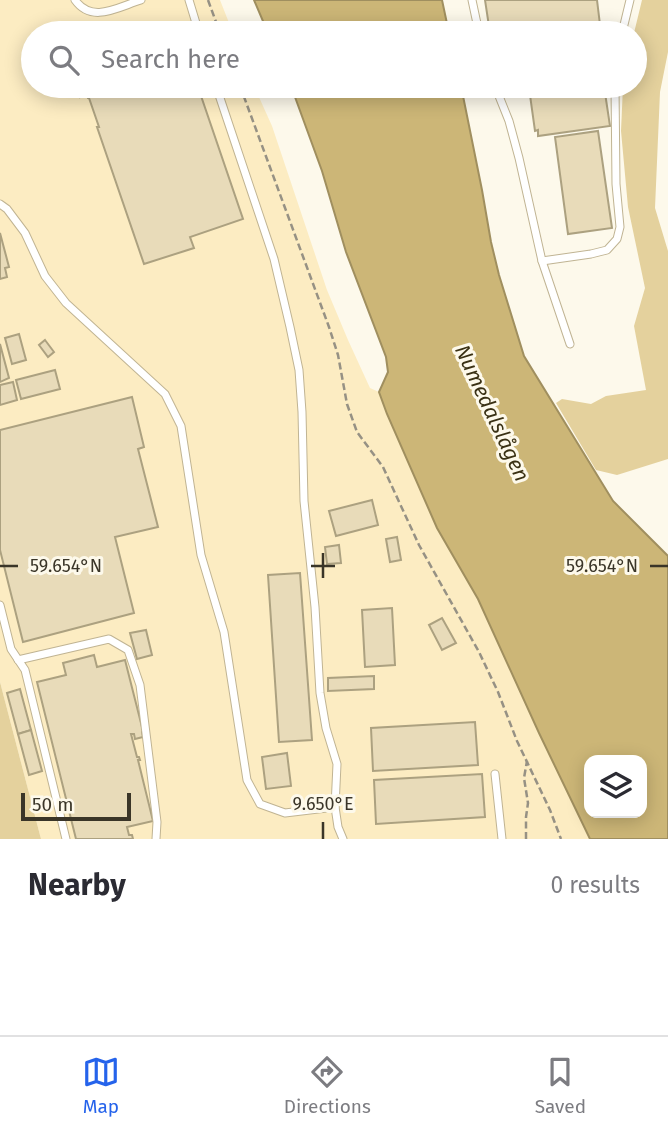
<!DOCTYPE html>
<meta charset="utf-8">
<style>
body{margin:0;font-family:"Fira Sans",sans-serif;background:#f2f2f3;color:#2b2b33}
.controls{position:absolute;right:21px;bottom:21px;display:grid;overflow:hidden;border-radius:14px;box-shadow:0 4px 18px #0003}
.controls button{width:63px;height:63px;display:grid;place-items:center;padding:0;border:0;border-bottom:2px solid #e1e1e2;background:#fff;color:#2b2b33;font:35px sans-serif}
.scale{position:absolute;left:21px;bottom:18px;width:110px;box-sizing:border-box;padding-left:7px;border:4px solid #3a3528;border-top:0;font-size:19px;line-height:24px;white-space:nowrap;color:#3a3528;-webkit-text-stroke:5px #fdf9eb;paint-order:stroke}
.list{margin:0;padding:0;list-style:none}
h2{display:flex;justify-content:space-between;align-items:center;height:91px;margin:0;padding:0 28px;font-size:30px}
h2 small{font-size:23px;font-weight:400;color:#7c7c81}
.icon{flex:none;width:38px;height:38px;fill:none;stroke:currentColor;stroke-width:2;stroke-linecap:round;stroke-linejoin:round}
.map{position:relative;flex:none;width:668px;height:839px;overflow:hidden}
.search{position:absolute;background:#fff;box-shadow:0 4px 18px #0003;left:21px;right:21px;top:21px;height:77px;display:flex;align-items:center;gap:18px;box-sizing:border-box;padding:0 24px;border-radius:38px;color:#7c7c81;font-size:26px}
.sheet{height:196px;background:#fff}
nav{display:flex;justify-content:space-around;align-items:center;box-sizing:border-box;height:98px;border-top:2px solid #e1e1e2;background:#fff;font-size:19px;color:#7c7c81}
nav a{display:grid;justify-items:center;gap:4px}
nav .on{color:#2563eb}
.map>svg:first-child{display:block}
.built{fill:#fcecc2}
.green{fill:#e4d19d}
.water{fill:#ccb677;stroke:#a08f5f;stroke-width:2;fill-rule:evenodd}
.building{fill:#e8dbb9;stroke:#aca180;stroke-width:2}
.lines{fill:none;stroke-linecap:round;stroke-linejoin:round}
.lane-casing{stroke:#c0b493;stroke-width:9}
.path{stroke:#969184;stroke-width:2.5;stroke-dasharray:7 3.5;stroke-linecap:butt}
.lane{stroke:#fff;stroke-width:7}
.ticks{fill:none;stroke:#3a3528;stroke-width:2.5}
.labels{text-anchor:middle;stroke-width:6;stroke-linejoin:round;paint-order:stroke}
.water-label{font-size:21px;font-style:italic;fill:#3a3114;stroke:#fdf9eb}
.ticks-label{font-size:18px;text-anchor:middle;fill:#3a3528;stroke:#fdf9eb;stroke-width:6;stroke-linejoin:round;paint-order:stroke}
</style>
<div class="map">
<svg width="668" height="839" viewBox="0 0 668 839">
<rect width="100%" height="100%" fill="#fdf9eb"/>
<polygon class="built" points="0,0 220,0 233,33 33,33 33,86 254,86 272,126 327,290 348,340 370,388 379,392 387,414 437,528 478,599 539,733 590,839 41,839 0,682"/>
<g class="green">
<polygon points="642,0 668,0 668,52 660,92 655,208 668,251 668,459 617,475 596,470 556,403 562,399 591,404 606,396 646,390 634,326 645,288 628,207 621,131 623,86 635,86 634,33"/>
<polygon points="0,682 41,839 0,839"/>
</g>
<g class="water">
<polygon points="254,0 442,0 449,33 268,33"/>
<path d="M291,86H461L482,190L491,242L499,275L524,356L613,501L668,556V839H590L539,733L478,599L437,528L387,414L379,392L388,372L386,357L346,252L322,171ZM589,760H642V813H589Z"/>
</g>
<g class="building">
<polygon points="485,0 597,0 601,33 490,33"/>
<polygon points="76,86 197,86 199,93 200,93 243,219 190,237 194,248 144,264 97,127 99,127 89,98 88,98 86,94 80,97"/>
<polygon points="531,86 604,86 610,126 538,136 538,130 535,131 529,88 532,87"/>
<polygon points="598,131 612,228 568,234 555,137"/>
<polygon points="0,233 9,267 5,268 7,277 0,279"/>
<polygon points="19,334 26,360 12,364 5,338"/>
<polygon points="45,340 54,352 48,357 39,345"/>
<polygon points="0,344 9,378 0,382"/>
<polygon points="55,370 60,389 21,399 16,380"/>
<polygon points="13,382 17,400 0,405 0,385"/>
<polygon points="132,397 144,447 138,449 158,527 115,537 134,613 23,642 0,550 0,430"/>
<polygon points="372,500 378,525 336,536 329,511"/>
<polygon points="397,537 401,560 390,562 386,539"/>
<polygon points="339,545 341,563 327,564 325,547"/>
<polygon points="300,573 312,740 279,742 268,575"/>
<polygon points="392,608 395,665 365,667 362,610"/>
<polygon points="442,618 456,643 442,650 429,625"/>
<polygon points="146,630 152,655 137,659 130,633"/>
<polygon points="94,655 97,667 125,660 143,731 142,732 143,737 135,739 134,734 131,734 137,757 139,757 140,760 138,760 153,821 127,827 129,835 132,835 133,839 76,839 37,682 66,675 63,663"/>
<polygon points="374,676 374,689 328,691 328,678"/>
<polygon points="20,689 31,730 18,734 7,693"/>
<polygon points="475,722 478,765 373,771 371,728"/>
<polygon points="31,730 42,771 29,775 18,734"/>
<polygon points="287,753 291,786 266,789 262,757"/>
<polygon points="482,774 485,817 376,824 374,780"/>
</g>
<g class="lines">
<g class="lane-casing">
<g id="lane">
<path d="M75,0C92,24 118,7 141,0"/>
<polyline points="189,0 199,33"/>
<polyline points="472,0 479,33"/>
<polyline points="622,33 630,0"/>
<polyline points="216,86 274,259 290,327 299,370 302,412 304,501 315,607 320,693 326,728 337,764 335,807 338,827 343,839"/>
<polyline points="495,86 509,121 519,158 542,261 570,344"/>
<polyline points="0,204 7,209 25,233 45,276 66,303 165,394 181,426 201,555 224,632 247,780 260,804 285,813 335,807"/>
<polyline points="542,261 591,254 607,250 617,239 620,227 616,184 615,86"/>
<polyline points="0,605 11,649 25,670 66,839"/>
<polyline points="18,660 109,639 128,650 140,685 157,822 156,839"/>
<polyline points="495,774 502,839"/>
</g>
</g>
<g class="path">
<polyline points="208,0 220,33"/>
<polyline points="240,86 329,327 338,355 347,404 357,432 383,467 419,545 479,652 498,692 517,741 550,810 561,839"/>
<polyline points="526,839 526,817 528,803 524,778 527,761"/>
</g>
<use href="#lane" class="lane"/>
</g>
<path class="ticks" d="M323,553V578M0,566H18M311,566H335M650,566H668M323,822V839"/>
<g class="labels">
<g class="water-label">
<text transform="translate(492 413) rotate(65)" y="7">Numedalslågen</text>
</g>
</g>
<g class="ticks-label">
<text x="66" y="572">59.654°N</text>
<text x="602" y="572">59.654°N</text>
<text x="323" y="810">9.650°E</text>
</g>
</svg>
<div class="controls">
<button><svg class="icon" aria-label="layers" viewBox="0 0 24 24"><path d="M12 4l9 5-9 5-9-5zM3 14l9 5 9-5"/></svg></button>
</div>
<div class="scale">50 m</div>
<div class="search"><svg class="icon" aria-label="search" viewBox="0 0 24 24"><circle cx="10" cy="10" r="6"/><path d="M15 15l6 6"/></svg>Search here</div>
</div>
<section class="sheet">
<h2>Nearby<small>0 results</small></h2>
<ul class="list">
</ul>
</section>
<nav>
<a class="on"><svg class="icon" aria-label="map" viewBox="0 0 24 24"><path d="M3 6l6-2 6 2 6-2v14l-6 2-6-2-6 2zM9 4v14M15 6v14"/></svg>Map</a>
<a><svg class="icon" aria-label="directions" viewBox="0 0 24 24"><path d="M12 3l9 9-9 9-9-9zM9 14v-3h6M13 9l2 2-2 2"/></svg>Directions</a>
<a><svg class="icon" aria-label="saved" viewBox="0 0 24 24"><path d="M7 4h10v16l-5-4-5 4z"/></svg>Saved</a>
</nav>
